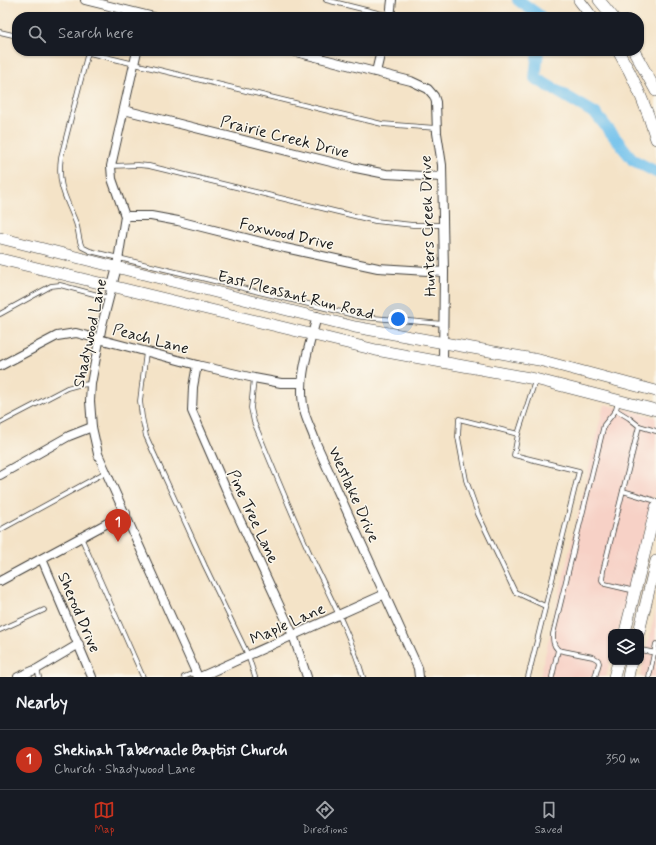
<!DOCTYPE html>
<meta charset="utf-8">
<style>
body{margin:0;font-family:Mynerve,sans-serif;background:#20242c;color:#f1f3f6}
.controls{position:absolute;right:12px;bottom:12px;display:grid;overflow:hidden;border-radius:8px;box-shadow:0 1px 3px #0004}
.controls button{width:36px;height:36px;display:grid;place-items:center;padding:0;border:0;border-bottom:1px solid #363941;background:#171b24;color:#f1f3f6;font:20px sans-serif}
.you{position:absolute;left:398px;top:319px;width:14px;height:14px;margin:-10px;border:3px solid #fff;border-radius:50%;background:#1a73e8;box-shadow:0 0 0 6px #1a73e833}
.badge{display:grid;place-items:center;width:26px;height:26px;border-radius:50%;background:#c8321e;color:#fff;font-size:13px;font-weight:700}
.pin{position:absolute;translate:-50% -33px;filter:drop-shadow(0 1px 2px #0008)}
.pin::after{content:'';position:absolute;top:21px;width:14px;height:12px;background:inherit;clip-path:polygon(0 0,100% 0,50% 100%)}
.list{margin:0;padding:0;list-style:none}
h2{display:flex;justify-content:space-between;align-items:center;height:52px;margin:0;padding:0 16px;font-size:17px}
h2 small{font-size:13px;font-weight:400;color:#9ea1a6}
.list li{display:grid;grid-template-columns:26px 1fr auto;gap:12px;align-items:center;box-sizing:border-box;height:60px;padding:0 16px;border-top:1px solid #363941}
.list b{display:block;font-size:15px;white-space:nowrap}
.list p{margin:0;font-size:13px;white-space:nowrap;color:#9ea1a6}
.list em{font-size:13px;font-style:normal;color:#9ea1a6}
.icon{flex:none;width:22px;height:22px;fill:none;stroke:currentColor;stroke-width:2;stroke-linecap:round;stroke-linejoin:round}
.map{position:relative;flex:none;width:656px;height:677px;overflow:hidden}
.search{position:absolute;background:#171b24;box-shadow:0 1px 3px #0004;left:12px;right:12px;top:12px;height:44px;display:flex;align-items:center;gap:10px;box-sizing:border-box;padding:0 14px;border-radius:16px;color:#9ea1a6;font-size:15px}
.sheet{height:112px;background:#171b24}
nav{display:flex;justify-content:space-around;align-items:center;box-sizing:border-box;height:56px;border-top:1px solid #363941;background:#171b24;font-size:11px;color:#9ea1a6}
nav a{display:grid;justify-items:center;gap:2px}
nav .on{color:#c8321e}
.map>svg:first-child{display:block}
.built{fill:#f7d1c6}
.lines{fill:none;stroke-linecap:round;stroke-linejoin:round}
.river{stroke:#71c1ec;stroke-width:12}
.lane-casing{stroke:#3c3a36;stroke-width:5.5}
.street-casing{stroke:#3c3a36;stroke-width:10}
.secondary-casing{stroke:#3c3a36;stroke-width:12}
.lane{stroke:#fff;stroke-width:4}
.street{stroke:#fff;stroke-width:8}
.secondary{stroke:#fff;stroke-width:11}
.labels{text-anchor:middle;stroke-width:3;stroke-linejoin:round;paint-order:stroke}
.street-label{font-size:16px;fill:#1c1c1c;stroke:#fbf7ec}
</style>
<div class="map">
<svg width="656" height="677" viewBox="0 0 656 677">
<rect width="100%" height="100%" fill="#fbf7ec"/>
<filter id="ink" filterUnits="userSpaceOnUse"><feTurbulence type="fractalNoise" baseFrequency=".025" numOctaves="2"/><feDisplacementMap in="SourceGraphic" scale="8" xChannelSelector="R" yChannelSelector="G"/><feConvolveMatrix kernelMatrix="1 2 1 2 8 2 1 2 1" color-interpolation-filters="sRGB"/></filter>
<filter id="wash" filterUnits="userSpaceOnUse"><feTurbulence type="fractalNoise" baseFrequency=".012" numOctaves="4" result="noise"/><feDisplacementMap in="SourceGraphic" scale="16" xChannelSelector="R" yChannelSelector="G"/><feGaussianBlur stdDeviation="0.9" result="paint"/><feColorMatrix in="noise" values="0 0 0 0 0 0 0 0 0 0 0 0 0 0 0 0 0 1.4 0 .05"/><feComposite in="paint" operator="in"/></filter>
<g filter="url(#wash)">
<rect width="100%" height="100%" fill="#f4e3c7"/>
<g class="built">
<polygon points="604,404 656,417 656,487 618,632 611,632 611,658 606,677 540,677"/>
<polygon points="656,609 656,677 640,677"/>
</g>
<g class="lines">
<g class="river">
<polyline points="518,0 540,16 540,17"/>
<polyline points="538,51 535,78 596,114 633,160 656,172"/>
</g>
</g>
</g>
<g filter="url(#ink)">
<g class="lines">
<g class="lane-casing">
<g id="lane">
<polyline points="326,0 390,16"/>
<polyline points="0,32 17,36"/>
<polyline points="81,51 382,124 436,128"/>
<path d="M88,52L61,157C57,186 66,197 76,223C79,231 78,239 82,247L90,251L362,317L444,324"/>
<polyline points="111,166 138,165 149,166 375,221 413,225 443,225"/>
<polyline points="0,314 51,286 60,285 109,298"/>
<polyline points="146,352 140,401 142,417 146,436 205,566 248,655 255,677"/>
<path d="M254,378L251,408L254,422C272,466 290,510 310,554C328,593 351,636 363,677"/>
<polyline points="616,410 629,418 639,426 603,571 602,580 605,584 635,591"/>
<polyline points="0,423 67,388 78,385 91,384"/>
<polyline points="639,426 656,431"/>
<polyline points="518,434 459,419 458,437 466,480 478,514 515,592 545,606"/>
<polyline points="623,491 656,501"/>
<polyline points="0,530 106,472"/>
<polyline points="81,537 143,677"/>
<polyline points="0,630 44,610"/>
<polyline points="558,650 593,657 598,660 599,663 595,677"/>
<polyline points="641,650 656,653"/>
<polyline points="37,669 39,677"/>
<polyline points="184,677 196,672"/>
<polyline points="528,677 579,471 514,455 518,434 535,381"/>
<path d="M552,677L558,650C553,645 553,641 553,634L604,425L616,410L618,401"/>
<polyline points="649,677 656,644"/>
</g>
</g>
<g class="street-casing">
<g id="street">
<polyline points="85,0 154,17"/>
<polyline points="390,17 392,0"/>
<polyline points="137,51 111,166 112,179 125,216 117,267 102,325 91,384 90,401 92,427 98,454 198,677"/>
<polyline points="292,51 411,81 428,89 434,96 436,102 437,133 442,165 444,272 443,362"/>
<polyline points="376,72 381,51"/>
<polyline points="124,110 351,167 386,174 442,177"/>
<polyline points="125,216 151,216 178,221 285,248 378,268 444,272"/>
<path d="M317,316C309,348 296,382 305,414C308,424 313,433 316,443L418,668L419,677"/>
<polyline points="197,365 193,387 192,411 232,503 293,635 307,677"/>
<polyline points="0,366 57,336 76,333 197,365 254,378 281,383 302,383"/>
<polyline points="0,475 69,436 92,427"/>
<polyline points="42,559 92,677"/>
<polyline points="0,581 126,513"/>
<polyline points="18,677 37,669 79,644"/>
<polyline points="200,677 385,594"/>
</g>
</g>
<g class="secondary-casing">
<g id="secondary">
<polyline points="579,0 592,17"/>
<polyline points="599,0 613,17"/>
<path d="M618,51C635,79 647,108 656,139"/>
<polyline points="634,51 656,91"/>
<polyline points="0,238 355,327 539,360 656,391"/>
<polyline points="0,259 376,350 535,379 656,410"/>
<polyline points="625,632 656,507"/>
<polyline points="639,632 656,561"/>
<polyline points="614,677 618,662"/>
<polyline points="628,677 631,662"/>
</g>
</g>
<use href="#lane" class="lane"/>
<use href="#street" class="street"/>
<use href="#secondary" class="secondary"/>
</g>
</g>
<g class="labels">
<g class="street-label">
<text transform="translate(285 136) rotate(14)" y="6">Prairie Creek Drive</text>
<text transform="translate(427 226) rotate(-92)" y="6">Hunters Creek Drive</text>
<text transform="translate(287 233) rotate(13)" y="6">Foxwood Drive</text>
<text transform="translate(296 294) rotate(14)" y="6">East Pleasant Run Road</text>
<text transform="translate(89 333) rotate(-78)" y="6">Shadywood Lane</text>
<text transform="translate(151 338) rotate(15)" y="6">Peach Lane</text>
<text transform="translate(355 494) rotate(66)" y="6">Westlake Drive</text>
<text transform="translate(254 516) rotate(65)" y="6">Pine Tree Lane</text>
<text transform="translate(80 612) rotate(67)" y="6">Sherod Drive</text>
<text transform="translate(287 623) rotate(-24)" y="6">Maple Lane</text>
</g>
</g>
</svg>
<div class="controls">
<button><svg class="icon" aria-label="layers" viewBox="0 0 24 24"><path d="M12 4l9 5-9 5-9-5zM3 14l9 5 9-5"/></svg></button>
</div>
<div class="you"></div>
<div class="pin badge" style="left:118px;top:542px">1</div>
<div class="search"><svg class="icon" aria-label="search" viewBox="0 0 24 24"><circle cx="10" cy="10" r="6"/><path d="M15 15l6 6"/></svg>Search here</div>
</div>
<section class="sheet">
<h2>Nearby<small></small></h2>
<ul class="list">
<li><span class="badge">1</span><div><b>Shekinah Tabernacle Baptist Church</b><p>Church · Shadywood Lane</p></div><em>350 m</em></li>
</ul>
</section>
<nav>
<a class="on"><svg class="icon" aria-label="map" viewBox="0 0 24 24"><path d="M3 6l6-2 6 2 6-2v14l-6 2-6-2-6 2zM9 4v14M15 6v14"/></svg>Map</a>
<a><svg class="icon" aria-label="directions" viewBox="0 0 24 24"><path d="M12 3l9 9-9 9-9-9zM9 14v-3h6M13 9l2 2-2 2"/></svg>Directions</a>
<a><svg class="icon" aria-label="saved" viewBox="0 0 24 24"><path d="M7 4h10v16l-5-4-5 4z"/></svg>Saved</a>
</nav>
